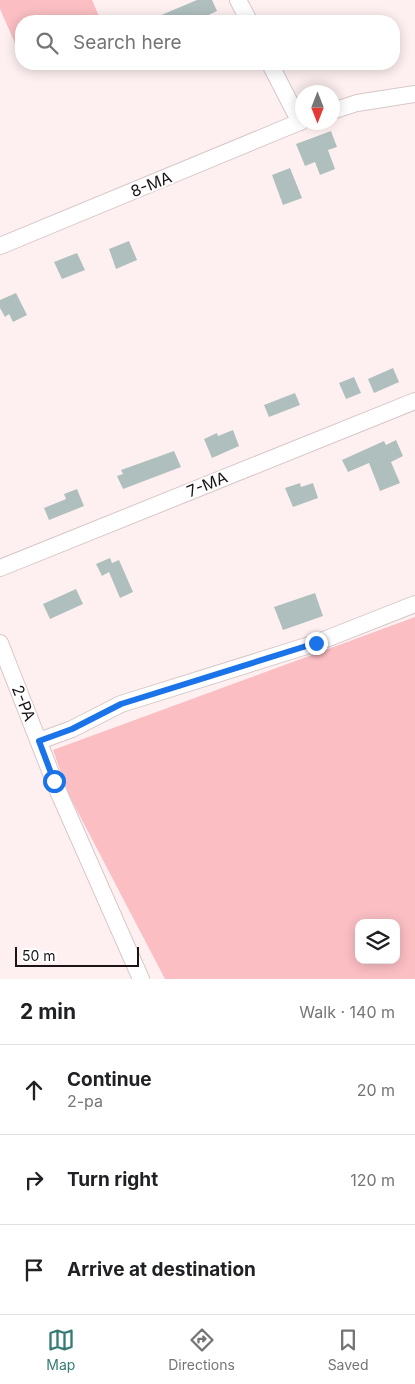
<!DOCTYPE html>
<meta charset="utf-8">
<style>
body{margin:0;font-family:Inter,sans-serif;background:#f2f2f2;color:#202124}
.controls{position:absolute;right:15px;bottom:15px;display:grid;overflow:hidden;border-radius:10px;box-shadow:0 2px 12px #0003}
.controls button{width:45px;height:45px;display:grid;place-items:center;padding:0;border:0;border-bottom:1px solid #e0e0e0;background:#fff;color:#202124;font:25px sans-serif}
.compass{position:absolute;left:295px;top:85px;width:45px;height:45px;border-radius:50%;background:#fff;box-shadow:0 2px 12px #0003;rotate:180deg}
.scale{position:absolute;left:15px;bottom:12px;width:124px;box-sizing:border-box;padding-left:5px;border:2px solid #1a1415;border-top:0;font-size:14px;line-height:18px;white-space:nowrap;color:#1a1415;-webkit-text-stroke:4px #fff;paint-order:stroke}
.stop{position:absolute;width:15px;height:15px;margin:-11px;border:4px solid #1a73e8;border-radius:50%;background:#fff}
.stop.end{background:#1a73e8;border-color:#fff;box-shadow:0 1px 5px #0008}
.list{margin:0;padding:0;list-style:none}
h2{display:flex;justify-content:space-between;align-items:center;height:65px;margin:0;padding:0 20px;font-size:21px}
h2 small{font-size:16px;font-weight:400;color:#757577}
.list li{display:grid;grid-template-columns:32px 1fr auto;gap:15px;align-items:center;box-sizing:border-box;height:90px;padding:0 20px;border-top:1px solid #e0e0e0}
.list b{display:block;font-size:19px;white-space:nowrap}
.list p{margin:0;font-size:16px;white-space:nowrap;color:#757577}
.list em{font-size:16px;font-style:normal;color:#757577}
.icon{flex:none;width:28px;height:28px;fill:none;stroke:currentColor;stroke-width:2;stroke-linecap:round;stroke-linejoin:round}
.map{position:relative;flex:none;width:415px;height:979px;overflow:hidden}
.search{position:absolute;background:#fff;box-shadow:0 2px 12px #0003;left:15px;right:15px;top:15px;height:55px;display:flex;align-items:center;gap:12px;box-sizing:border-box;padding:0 18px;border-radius:20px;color:#757577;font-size:19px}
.sheet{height:335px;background:#fff}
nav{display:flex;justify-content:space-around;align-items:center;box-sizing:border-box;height:70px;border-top:1px solid #e0e0e0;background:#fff;font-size:14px;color:#757577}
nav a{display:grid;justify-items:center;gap:2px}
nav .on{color:#357c74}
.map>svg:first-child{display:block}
.green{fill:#fabec3;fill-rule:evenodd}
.building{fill:#afbfbd}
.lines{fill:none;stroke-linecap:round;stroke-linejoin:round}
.minor-casing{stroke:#d7c7c8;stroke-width:18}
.minor{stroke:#fff;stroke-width:16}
.route{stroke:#1a73e8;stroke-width:6}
.labels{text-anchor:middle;stroke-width:4;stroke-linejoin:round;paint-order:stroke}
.street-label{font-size:16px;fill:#1a1415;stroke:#fff}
</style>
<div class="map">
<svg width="415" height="979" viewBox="0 0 415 979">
<rect width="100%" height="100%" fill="#fef0f1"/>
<g class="green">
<polygon points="0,0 92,0 101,21 21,21 21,57 0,9"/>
<path d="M415,617V979H165L69,795L53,750ZM359,923H396V960H359Z"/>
</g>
<g class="building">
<polygon points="197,0 212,0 217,11 196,21 147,21"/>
<polygon points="331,131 337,147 328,150 335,169 320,175 315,162 305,166 296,144"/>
<polygon points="290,168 302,198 283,205 272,175"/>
<polygon points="129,241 137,260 116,269 109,249"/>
<polygon points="77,253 85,270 62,279 54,262"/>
<polygon points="16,293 27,315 13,322 9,314 5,317 0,308 0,300"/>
<polygon points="393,368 399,382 374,393 368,379"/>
<polygon points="354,377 361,393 346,399 339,383"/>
<polygon points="295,393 300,405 269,417 264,405"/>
<polygon points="233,430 239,446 212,458 204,439 217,433 218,436"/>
<polygon points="396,440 403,456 391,462 400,483 380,491 369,463 348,472 342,460 384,441 386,445"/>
<polygon points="174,451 181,467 123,489 117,476 123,474 121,470"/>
<polygon points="300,483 301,487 313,483 318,498 293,507 285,488"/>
<polygon points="77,489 84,506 49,520 44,508 66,499 64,494"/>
<polygon points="110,558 112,563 119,560 133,592 120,598 109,572 102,576 96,564"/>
<polygon points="76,589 83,604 50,619 43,604"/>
<polygon points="315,593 323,616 283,630 274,607"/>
</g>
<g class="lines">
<g class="minor-casing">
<g id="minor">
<polyline points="238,0 249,21"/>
<polyline points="270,64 300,122"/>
<polyline points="332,111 357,103 415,94"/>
<polyline points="0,246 302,121"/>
<polyline points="0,568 415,401"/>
<polyline points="0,643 58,791 141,979"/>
<polyline points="39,741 72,729 121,704 316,643 415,604"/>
</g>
</g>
<use href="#minor" class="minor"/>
</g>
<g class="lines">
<polyline class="route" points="54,781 39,741 72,729 121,704 316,643"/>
</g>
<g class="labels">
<g class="street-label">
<text transform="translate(151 184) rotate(-22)" y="6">8-МА</text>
<text transform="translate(207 484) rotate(-22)" y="6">7-МА</text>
<text transform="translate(24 703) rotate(68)" y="6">2-РА</text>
</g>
</g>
</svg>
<div class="controls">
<button><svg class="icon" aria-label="layers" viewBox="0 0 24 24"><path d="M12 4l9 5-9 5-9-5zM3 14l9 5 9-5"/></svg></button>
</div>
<svg class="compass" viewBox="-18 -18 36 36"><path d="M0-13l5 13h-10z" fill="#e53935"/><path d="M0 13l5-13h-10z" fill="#757577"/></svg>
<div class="scale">50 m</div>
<div class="stop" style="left:54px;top:781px"></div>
<div class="stop end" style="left:316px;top:643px"></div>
<div class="search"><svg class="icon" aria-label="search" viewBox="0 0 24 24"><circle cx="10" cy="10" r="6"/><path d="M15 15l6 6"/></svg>Search here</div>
</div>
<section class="sheet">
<h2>2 min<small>Walk · 140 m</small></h2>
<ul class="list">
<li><svg class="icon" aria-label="ahead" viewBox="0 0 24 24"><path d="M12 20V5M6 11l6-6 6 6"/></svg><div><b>Continue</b><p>2-ра</p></div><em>20 m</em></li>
<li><svg class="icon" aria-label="right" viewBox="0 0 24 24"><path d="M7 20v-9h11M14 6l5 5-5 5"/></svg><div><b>Turn right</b></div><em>120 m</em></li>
<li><svg class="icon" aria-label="arrive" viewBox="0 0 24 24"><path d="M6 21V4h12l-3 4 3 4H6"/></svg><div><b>Arrive at destination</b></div></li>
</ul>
</section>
<nav>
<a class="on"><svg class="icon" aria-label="map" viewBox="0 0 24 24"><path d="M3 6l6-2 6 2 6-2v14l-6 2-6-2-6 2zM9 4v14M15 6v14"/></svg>Map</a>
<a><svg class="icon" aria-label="directions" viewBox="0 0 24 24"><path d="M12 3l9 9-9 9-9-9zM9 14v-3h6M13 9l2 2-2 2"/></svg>Directions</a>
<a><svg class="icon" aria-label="saved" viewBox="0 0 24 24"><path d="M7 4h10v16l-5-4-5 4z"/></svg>Saved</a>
</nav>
